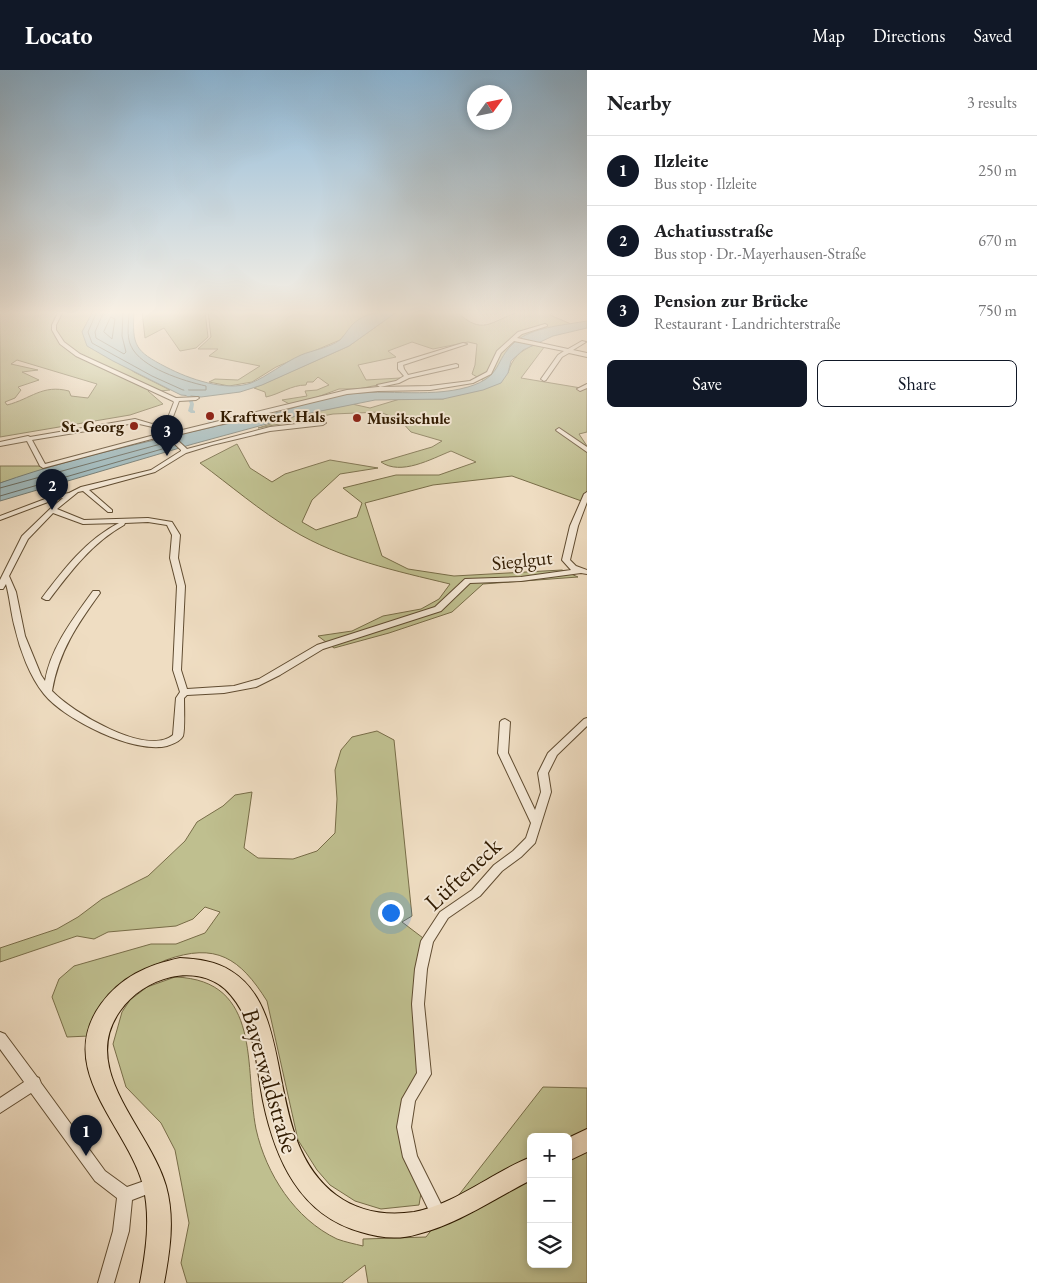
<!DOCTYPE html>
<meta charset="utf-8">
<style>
body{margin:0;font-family:"EB Garamond",serif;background:#f6f6f6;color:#202124}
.controls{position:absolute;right:15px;bottom:15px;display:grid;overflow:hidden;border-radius:8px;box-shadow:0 2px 8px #0003}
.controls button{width:45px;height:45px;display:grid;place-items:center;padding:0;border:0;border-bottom:1px solid #e0e0e0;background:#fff;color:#202124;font:25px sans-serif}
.compass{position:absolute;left:467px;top:15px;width:45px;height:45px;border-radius:50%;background:#fff;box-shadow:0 2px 8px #0003;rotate:57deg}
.you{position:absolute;left:390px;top:842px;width:18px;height:18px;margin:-12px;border:4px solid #fff;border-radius:50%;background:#1a73e8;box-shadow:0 0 0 8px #1a73e833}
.badge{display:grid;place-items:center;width:32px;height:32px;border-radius:50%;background:#111827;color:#fff;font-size:16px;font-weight:700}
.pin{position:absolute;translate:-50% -41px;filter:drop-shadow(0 1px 2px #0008)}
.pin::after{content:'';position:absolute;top:26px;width:18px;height:15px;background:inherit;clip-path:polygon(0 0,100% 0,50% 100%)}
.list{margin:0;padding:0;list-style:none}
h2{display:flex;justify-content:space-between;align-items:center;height:65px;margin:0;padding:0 20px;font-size:21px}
h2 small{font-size:16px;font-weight:400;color:#757577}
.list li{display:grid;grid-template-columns:32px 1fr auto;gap:15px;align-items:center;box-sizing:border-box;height:70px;padding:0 20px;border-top:1px solid #e0e0e0}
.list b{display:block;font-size:19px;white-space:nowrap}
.list p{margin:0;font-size:16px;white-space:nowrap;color:#757577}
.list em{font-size:16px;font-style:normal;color:#757577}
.actions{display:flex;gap:10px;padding:15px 20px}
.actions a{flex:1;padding:11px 0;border:1px solid #111827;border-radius:8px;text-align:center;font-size:18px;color:#111827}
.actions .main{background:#111827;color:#fff}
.icon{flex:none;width:28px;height:28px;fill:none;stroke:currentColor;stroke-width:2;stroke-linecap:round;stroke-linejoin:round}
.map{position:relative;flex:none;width:587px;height:1213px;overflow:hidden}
header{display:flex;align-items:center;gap:30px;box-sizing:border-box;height:70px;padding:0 25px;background:#111827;color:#fff}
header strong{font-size:24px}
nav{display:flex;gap:28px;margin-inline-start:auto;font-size:18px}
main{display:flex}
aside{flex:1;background:#fff}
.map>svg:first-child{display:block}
.green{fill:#bfbf8f;stroke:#786d48;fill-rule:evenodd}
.water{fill:#9eb9bd;stroke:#727a72}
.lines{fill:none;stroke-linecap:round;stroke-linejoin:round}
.shore{stroke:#686a5f;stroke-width:1}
.canal{fill:#9eb9bd;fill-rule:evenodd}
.street-casing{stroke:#604c31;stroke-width:2}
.primary-casing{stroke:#311b01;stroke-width:2}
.street{fill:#f5e9d7;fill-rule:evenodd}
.primary{fill:#efddc2;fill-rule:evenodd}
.poi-dot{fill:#8f2418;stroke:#f5e9d7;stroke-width:2}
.labels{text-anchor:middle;stroke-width:4;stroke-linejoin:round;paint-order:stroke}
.far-poi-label{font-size:16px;font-weight:bold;fill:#311b01;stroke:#f5e9d7;text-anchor:start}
.street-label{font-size:20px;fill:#311b01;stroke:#f5e9d7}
.near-street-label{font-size:24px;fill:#311b01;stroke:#f5e9d7}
</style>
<header>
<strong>Locato</strong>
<nav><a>Map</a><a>Directions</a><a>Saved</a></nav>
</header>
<main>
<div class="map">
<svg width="587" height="1213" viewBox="0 0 587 1213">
<rect width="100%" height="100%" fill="#efddc2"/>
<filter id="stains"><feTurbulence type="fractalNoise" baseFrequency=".004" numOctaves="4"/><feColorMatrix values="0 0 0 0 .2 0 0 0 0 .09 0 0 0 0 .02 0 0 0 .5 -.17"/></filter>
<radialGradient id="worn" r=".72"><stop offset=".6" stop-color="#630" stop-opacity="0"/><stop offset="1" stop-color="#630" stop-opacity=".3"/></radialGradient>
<g class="green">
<path d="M0,241H93L82,262L134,302L170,320L160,321L155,319L148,321L163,334L130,345L0,367ZM17,290L97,314L88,328L71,326L69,321C42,314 31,329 7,335L5,332L15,328L21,320L18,317L39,310L22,302L38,300L11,294Z"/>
<polygon points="142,241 205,241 208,267 196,278 180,281 164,258 145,268"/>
<polygon points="208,241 378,241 358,250 340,270 276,297 252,312 229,316 209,312 215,309 238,310 260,296 209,286 218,279 198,279 211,267"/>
<path d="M398,241H456C483,267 490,251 519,242C529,239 544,241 554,241L550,245L571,254C547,259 519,261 505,284C496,298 498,300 484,311L472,304L475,295L477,274L468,272L433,279L412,272L388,281L396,287L358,295L366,310L400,308L398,311L358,319H339L293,336L282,330L307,326L305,321L317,320L329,315L318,307L313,312H307L306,315C291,315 280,324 266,327L265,322L254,318L349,276Z"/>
<path d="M534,275L545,276L521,308L587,319V362L579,364L587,376V433L512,406L433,415L365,433L382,486L408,499L454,506L562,500L578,507L483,514L452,542L389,563L334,578L318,566L352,561L383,546L421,539L439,529L450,514C396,501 340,489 292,460C260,441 230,415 200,393L237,374L250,398L272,412L285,404L330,390L378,398L340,404L312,430L302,452L316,460L357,447L362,433L343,418L396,405H439L476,392L451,381C431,389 401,406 381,392L432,377L442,371L411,362L400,350L380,342L333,344L258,358L296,346L352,334L370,338L400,329H443L508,303C512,288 520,281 534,275Z"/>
<polygon points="0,396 43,396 47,400 0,413"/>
<path d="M377,661L394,670L412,846L402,852L427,871L421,899L424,1004L404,1057L421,1123L419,1135L381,1139L355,1131L330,1115L317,1100L298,1070L267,931C240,888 216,872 166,890C153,896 140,900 130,910C115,923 101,949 89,966L67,967L52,927L59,909L74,896L151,874H176L205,863L220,842L205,837L193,849L176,856L108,862L94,869L77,866L0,892V878L57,859L78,847L102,829L148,806L185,771L197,752L223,736L235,725L252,722L244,778L258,788L293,789L317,781L335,763L337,729L335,700L341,680L352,667Z"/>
<path d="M175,907C263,910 244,998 256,1059C266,1104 295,1149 337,1169C345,1172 355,1174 363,1176V1169L426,1167L543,1017L587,1018V1213H368L365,1195L342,1213H187L181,1193L189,1153L175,1080L161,1053L126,1017L113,974L122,942L130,930L147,917ZM531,1067H568V1194H531Z"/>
</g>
<g class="water">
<path d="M93,241H134C132,276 135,281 166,297C189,309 226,322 251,313C268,306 283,293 301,285C313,280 329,278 340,270C346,264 350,255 358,250C370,242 384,241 398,241L349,276L262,315L240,322L201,327L181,325L113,291L87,276L82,262Z"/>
<path d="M587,251V258L553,266L523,280L511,291L508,303L501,313L483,320L443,329L375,330L296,346L193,374L0,431V413C88,382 180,365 271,344C293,339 314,330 336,326C380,317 426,329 468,317C504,306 493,291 515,272C532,257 565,255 587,251Z"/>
</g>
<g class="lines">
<g class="shore">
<path d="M97,241L88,262L92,273L152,306L183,320H206V316C184,311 141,298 131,276C126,266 129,252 129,241"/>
<polyline points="104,241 95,262 96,268 124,284 126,282 122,266 123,241"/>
<polygon points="111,247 115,249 112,269 104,262"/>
<polyline points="0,418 168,372 171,374 169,377 0,426"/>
</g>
<g class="canal">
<polygon points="183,316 187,317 194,334 193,340 195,341 195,343 191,343 188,341 190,334 183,317"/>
<polygon points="206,348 210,348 222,358 222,360 218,360 206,350"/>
</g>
<g class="street-casing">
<g id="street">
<path d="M59,241H63L56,255V260L64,272L80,284L176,328L198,327L199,328L196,330L179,331L171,352L159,355L170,363L347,320L378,317L430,316L470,311L487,302L497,281L518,262L545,254L547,255V256L522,264L517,268L568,279L582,271L586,272L573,280L587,283V287L569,283L562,287L546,310L544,311L541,309L558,285L564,281L514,271L501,283L491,304L473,313L430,320L378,321L347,324L173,366L187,379L270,357L323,351L326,353L323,355L270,361L212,375L186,383L155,402L89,420L112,440V442H108L83,421L78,422L57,439L84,450L148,448L172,452L180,465L178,488L185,516L181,600L187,619L234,616L259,609L317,575L435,537L465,509L521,507L571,500L562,490L570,456L584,424L587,422V432L578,456L570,490L576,496L587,500V504L581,503L521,511L470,513L441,541L323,579L280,605L256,617L224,623L187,625L184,628C184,637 185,659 183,666C180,672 172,674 167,676C134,684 65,650 44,624C30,607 20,580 15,558C11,544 10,528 6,514L3,519H0V510L22,466L50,439L63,428L56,429L0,450V446L53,426L69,423L81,417L151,400L181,381V380L166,366H163L43,398L40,396L27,371L0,376V372L28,366L30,367L135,349L152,354L167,350L174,332L173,331L76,286L60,274L52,260V255ZM135,353L157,358L162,363L45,394L32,370ZM53,443L83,454L119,453C86,470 64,499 42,528L46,530H49C71,501 92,473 124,455L125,453L148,452L167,455L172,465L170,488L177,516L173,600L180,622L176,628L173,665C146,687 72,642 52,621C59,581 77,555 100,523L99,521H93C73,549 51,577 45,611L41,605L25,566L16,522L9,506L28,469Z"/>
<polygon points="463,273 467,274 403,295 404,299 408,305 456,294 458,295 458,297 409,308 399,313 380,317 377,315 396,311 404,306 398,299 398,293"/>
<polygon points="587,314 587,318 580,321 577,319"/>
<polygon points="559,358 587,377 587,382 557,361 556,360"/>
<polygon points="587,648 587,656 557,685 548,703 551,722 535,773 521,787 502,801 480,826 448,848 433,872 427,899 424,934 431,1004 415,1031 411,1057 417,1086 447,1146 444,1151 439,1154 434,1151 403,1087 397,1057 402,1029 417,1003 412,934 415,899 421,871 440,842 472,820 494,795 513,781 526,768 531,753 498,683 500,652 502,650 505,649 510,652 508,683 535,740 541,722 538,703 548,683 584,649"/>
<polygon points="0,962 5,964 37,1007 39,1008 41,1013 105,1101 127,1117 153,1108 158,1110 160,1115 158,1120 132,1130 129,1161 114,1213 98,1213 113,1161 117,1128 95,1111 31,1023 0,1043 0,1028 24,1012 0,979"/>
</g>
</g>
<g class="primary-casing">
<g id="primary">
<path d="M180,888C198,889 216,891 231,901C299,943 261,1068 336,1125C359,1142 386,1146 414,1142C454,1135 493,1102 531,1087V1110C494,1129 458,1154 418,1164C399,1170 380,1168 361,1162C299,1145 275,1088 263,1031C255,991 256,949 225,919C210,906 190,903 171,907C150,912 132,924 120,941C78,1000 150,1059 166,1116C175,1148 170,1181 164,1213H140C146,1181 151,1148 143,1115C127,1056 54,999 101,934C121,907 147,895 180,888Z"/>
<polygon points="587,1059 587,1082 568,1091 568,1068"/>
</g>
</g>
<use href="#street" class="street"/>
<use href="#primary" class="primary"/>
</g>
<linearGradient id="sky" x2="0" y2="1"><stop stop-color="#8ab6d7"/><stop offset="0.59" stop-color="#f8f0e4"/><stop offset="1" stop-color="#f8f0e4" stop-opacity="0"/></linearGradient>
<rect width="587" height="411" fill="url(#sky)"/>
<g class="poi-dot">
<circle cx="210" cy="346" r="5"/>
<circle cx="357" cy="348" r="5"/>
<circle cx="134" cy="356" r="5"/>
</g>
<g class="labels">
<g class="far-poi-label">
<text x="220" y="352">Kraftwerk Hals</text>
<text x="367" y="354">Musikschule</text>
<text x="124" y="362" text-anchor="end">St. Georg</text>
</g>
<g class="street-label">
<text transform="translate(522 490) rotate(-6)" y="7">Sieglgut</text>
</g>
<g class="near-street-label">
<text transform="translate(463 804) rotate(-43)" y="8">Lüfteneck</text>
<text transform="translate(270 1011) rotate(74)" y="8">Bayerwaldstraße</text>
</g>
</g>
<rect width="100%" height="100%" filter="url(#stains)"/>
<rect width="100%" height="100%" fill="url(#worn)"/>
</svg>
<div class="controls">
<button>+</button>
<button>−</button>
<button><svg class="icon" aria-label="layers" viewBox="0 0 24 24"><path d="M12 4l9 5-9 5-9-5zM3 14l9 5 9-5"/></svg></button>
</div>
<svg class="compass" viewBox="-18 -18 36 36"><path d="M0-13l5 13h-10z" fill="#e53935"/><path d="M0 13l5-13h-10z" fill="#757577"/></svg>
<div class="you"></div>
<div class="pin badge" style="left:86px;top:1086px">1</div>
<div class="pin badge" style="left:52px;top:440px">2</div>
<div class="pin badge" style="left:167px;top:386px">3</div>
</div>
<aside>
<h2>Nearby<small>3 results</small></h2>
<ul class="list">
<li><span class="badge">1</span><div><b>Ilzleite</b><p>Bus stop · Ilzleite</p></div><em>250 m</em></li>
<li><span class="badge">2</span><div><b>Achatiusstraße</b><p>Bus stop · Dr.-Mayerhausen-Straße</p></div><em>670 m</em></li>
<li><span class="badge">3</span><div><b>Pension zur Brücke</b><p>Restaurant · Landrichterstraße</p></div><em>750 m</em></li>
</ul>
<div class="actions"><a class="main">Save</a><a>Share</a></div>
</aside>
</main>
